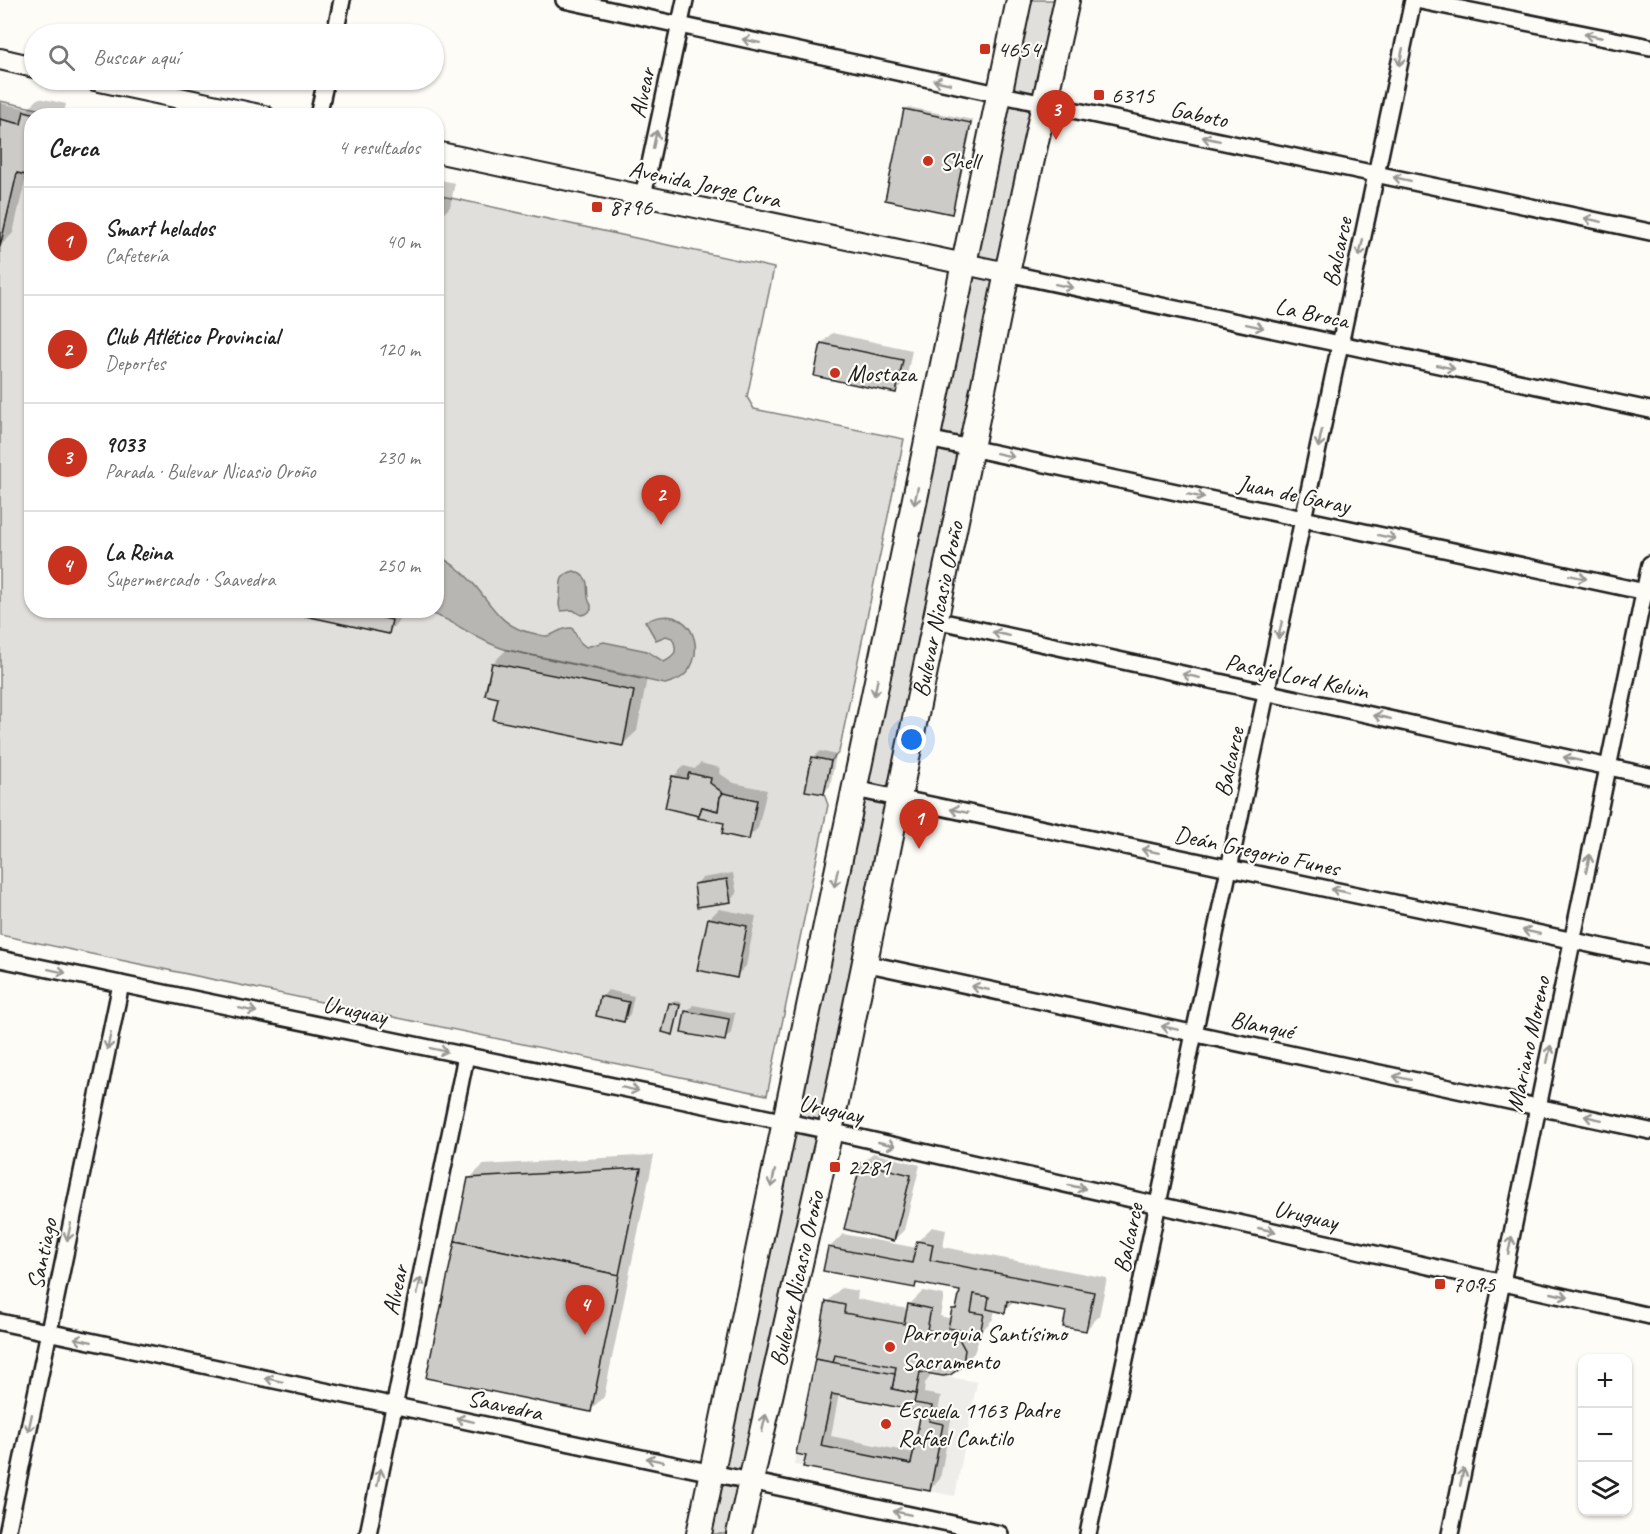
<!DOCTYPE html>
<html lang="es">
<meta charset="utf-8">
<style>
body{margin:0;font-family:Caveat,sans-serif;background:#f6f6f6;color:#222}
.controls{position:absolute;right:18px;bottom:18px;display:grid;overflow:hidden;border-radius:12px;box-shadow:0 2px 4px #0004}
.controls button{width:54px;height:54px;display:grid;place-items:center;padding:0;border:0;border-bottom:2px solid #e0e0e0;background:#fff;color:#222;font:30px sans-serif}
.you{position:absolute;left:912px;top:740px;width:21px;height:21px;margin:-15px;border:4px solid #fff;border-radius:50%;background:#1a73e8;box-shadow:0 0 0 9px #1a73e833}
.badge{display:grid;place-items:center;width:39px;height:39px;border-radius:50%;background:#c8321e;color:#fff;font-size:20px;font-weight:700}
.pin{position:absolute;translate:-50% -50px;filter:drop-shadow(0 2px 3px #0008)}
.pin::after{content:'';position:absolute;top:32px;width:21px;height:18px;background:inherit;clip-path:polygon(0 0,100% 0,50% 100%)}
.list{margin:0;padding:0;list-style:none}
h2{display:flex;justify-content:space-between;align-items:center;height:78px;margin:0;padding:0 24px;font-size:26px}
h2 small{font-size:20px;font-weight:400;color:#767676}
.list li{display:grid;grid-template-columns:39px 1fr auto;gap:18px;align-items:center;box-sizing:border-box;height:108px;padding:0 24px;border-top:2px solid #e0e0e0}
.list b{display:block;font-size:22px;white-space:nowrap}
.list p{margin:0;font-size:20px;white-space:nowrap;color:#767676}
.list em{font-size:20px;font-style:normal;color:#767676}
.icon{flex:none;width:33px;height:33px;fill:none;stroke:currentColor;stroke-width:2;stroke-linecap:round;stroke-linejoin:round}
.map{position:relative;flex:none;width:1650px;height:1534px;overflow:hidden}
.search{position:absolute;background:#fff;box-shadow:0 2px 4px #0004;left:24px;top:24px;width:420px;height:66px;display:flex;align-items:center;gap:15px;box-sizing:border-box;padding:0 21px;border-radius:33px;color:#767676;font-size:22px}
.panel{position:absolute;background:#fff;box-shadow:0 2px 4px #0004;left:24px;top:108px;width:420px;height:510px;border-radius:24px}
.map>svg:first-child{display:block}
.built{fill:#eeede9}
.green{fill:#e0dfdb;stroke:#7e7e7c;stroke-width:1.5}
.water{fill:#b7b6b2;stroke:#797876;stroke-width:1.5}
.shadow{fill:#0003;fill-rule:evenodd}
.building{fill:#cccbc8;stroke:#1c1c1c;stroke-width:1.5;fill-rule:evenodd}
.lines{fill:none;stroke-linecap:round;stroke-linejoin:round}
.minor-casing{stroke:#1c1c1c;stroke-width:20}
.tertiary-casing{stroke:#1c1c1c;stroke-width:24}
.primary-casing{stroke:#1c1c1c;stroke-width:28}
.minor{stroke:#fdfcf7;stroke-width:15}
.tertiary{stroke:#fdfcf7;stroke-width:20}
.primary{stroke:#fdfcf7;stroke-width:24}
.oneway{stroke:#989794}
.poi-dot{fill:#c8321e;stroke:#fdfcf7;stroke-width:2}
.labels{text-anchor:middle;stroke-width:4.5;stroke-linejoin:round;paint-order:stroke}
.poi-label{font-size:24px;fill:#1c1c1c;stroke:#fdfcf7;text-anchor:start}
.street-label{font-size:24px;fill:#1c1c1c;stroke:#fdfcf7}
</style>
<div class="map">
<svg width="1650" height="1534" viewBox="0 0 1650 1534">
<rect width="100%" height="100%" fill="#fdfcf7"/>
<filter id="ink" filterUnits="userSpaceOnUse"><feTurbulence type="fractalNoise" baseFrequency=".0167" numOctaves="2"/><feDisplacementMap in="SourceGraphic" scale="12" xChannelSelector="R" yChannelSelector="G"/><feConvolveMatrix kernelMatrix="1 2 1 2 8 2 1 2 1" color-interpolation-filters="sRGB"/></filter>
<g filter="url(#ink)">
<polygon class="built" points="815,1359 895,1374 916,1393 920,1372 977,1382 955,1496 794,1465"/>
<g class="green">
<polygon points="1019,0 1067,0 739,1534 699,1534"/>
<polygon points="0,101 66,115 32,116 32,610 436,610 437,195 774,268 747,397 754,409 904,439 839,752 831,761 824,794 828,805 767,1095 0,935"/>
</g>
<g class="water">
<path d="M437,555C449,562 461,569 470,580C491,602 499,627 532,633C537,634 542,636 546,636C555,636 559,627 572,628L580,642L586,647L604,642L647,651L664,662C676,656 678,650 672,638L666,636L656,640L645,621C654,618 663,615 673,617C699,624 703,661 682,677C677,681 671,682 665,684L507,650C475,641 455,619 423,611L436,610Z"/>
<path d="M574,571C596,579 582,593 591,605V610L586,614L581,615L573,610L561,611C558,605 559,603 560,596C561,583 558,575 574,571Z"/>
</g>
<g class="shadow">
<polygon points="39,98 66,104 63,116 32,116 32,167 27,172 13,233 0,246 0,103 28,109"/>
<polygon points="908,107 973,120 954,210 951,212 905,110"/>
<polygon points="436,179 455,183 450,207 440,217 442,217 436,244"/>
<polygon points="832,333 912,350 906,381 896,391 822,343"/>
<polygon points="285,610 401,610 398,622 388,632"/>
<polygon points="507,649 647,678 637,731 623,744 499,697 493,663"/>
<polygon points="820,751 836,755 830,786 823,793 813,758"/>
<polygon points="700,763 720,768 719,773 734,783 767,790 758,828 748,838 726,822 673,777 684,766 695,769"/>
<polygon points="733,873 737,894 730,900 695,885 702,878"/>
<polygon points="719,909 756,916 746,966 736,976 709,919"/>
<polygon points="608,990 634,996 630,1014 624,1021 602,997"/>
<polygon points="673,1001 682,1002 675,1030 672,1033 670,1003"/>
<polygon points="693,1005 735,1013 731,1033 724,1040 687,1012"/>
<polygon points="873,1153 920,1165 904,1230 894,1240 862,1163"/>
<polygon points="654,1155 604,1397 590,1410 469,1179 483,1165"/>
<path d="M932,1227L946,1230L943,1247L1107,1278L1099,1316L1086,1330L1068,1311L1015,1301L1004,1311L995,1310L993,1319L980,1333L976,1332L978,1342L974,1353L959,1367L931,1372L929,1378L925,1383L924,1393L941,1396L938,1411L952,1414L940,1479L930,1489L805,1466L827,1302L841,1288L858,1291L857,1299L908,1309L909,1305L923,1291L944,1295L940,1316L952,1319L954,1309L959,1304L962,1290L919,1282L915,1287L829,1248L843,1234L917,1248L918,1241ZM985,1294L991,1296L990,1299L984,1298ZM839,1394L923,1410L914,1453L831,1436Z"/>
</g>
<g class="building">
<polygon points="904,109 971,123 952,214 885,200"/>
<polygon points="24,111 45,116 32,116 32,151 26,175 17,173 0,247 0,119 21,124"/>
<polygon points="436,195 442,196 436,222"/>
<polygon points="821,343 903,360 896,393 814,376"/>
<polygon points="278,610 349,610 392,620 389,634"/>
<polygon points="492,663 634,691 623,746 493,720 498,698 485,695"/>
<polygon points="812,757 831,761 824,794 805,791"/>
<polygon points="689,773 711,778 710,783 723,793 720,797 718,811 702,807 699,816 665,808 672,776 687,779"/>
<polygon points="723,793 757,800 749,840 722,834 724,823 698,818 702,807 718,811 720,797"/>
<polygon points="727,879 731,902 697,907 694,884"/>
<polygon points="708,918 747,926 737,978 697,970"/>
<polygon points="600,996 629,1002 624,1022 596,1016"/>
<polygon points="669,1003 680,1005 673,1035 662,1032"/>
<polygon points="685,1011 729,1019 725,1041 681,1033"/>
<polygon points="861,1163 911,1175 894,1241 844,1229"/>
<polygon points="641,1168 619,1275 455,1241 468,1178"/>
<polygon points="455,1241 619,1275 591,1412 426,1378"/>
<polygon points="917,1241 933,1244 930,1260 1094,1292 1086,1331 1063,1327 1066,1312 1007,1301 1005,1313 987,1309 989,1297 974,1294 971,1312 984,1314 980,1334 948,1328 952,1309 956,1309 960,1291 916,1283 915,1288 823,1271 828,1247 912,1263"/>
<polygon points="826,1301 845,1305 844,1313 904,1324 908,1304 931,1309 927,1330 955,1335 959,1339 965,1350 963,1363 960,1368 950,1375 943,1376 920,1372 916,1394 892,1389 896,1367 835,1355 833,1363 815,1359"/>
<path d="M815,1359L895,1374L892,1389L916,1394L914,1403L932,1406L929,1421L943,1424L930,1491L803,1467L806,1456L796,1454ZM832,1394L921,1412L911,1464L821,1446Z"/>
</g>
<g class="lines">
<g class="minor-casing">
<g id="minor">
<polyline points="564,0 1044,104 1650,232"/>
<polyline points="1416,0 1650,47"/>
<polyline points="335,34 342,0"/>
<polyline points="318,116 326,80"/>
<polyline points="643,196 685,0"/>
<polyline points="1007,273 1650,410"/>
<polyline points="928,439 1650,593"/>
<polyline points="935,620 1650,776"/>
<polyline points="855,789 1650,957"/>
<polyline points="0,959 830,1131 1650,1316"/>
<polyline points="864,963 1650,1131"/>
<polyline points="0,1322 1000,1534"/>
<polyline points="7,1534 121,984"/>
<polyline points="368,1534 466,1056"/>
<polyline points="1088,1534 1413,0"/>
<polyline points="1450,1534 1650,564"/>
</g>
</g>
<g class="tertiary-casing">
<g id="tertiary">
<polyline points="0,59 34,67"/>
<polyline points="95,80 264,116"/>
<polyline points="436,152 1007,273"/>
</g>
</g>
<g class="primary-casing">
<g id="primary">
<polyline points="699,1534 1019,0"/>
<path id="s1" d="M739,1534L830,1131L1007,273L1067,0"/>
</g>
</g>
<use href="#minor" class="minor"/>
<use href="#tertiary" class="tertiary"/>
<use href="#primary" class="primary"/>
</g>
<defs><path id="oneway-shaft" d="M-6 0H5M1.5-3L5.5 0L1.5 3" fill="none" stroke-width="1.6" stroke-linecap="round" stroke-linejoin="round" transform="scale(1.5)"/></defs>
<g class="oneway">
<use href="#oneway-shaft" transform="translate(1593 36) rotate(-169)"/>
<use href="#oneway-shaft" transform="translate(751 41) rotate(-168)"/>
<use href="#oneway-shaft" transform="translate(1401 57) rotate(102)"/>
<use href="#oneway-shaft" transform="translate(942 82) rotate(-168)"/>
<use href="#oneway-shaft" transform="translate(655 139) rotate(-78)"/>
<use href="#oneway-shaft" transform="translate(1211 139) rotate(-168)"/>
<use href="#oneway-shaft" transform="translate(1402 179) rotate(-168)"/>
<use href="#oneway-shaft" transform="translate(1593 220) rotate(-168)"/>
<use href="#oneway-shaft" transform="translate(1361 248) rotate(102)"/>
<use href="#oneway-shaft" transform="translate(1064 286) rotate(12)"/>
<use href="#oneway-shaft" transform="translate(1255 326) rotate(12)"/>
<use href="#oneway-shaft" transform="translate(1446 367) rotate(12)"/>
<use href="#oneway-shaft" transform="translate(1320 439) rotate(102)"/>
<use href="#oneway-shaft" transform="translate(1005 455) rotate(12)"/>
<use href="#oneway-shaft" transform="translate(916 496) rotate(102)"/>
<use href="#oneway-shaft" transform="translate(1196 496) rotate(12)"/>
<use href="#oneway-shaft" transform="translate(1387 537) rotate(12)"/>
<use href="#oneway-shaft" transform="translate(1578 577) rotate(12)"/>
<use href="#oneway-shaft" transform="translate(1280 630) rotate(102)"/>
<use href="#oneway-shaft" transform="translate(1001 634) rotate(-168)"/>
<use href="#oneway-shaft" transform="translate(1191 676) rotate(-168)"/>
<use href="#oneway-shaft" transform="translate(876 687) rotate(102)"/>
<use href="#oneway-shaft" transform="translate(1382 717) rotate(-168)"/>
<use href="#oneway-shaft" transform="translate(1572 759) rotate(-168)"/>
<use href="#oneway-shaft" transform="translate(959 811) rotate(-168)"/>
<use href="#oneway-shaft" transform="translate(1150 851) rotate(-168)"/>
<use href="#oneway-shaft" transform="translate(1588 863) rotate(-78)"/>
<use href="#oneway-shaft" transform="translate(836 878) rotate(102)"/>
<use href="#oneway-shaft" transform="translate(1340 891) rotate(-168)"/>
<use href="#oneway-shaft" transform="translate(1531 932) rotate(-168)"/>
<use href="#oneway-shaft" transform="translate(57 971) rotate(12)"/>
<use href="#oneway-shaft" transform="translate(980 988) rotate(-168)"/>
<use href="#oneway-shaft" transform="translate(248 1010) rotate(12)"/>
<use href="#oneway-shaft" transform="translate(1170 1028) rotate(-168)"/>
<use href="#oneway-shaft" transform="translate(109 1041) rotate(102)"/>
<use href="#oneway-shaft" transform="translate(439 1050) rotate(12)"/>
<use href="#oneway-shaft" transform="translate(1549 1054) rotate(-78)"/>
<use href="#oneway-shaft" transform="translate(1402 1078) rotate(-168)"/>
<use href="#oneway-shaft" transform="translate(630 1089) rotate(12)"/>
<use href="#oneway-shaft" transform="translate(1593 1118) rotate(-168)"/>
<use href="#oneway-shaft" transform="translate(887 1144) rotate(13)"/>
<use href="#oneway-shaft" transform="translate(773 1179) rotate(102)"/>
<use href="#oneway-shaft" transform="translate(1077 1187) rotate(13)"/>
<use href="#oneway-shaft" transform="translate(1267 1230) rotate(13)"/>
<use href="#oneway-shaft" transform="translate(69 1232) rotate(102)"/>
<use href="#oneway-shaft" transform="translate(1510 1245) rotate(-78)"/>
<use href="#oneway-shaft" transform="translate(419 1286) rotate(-78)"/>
<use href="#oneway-shaft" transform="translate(1560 1295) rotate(13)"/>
<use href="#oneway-shaft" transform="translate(83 1340) rotate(-168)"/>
<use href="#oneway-shaft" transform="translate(274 1380) rotate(-168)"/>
<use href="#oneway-shaft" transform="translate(465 1420) rotate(-168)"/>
<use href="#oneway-shaft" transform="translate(30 1423) rotate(102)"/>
<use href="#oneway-shaft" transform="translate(764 1423) rotate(-77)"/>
<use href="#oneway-shaft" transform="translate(655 1460) rotate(-168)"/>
<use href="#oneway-shaft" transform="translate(379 1477) rotate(-78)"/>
<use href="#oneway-shaft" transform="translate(1462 1477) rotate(-78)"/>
<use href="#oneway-shaft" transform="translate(902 1513) rotate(-168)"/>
</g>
</g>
<g class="poi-dot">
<rect x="979" y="43" width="12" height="12" rx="3"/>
<rect x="1093" y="89" width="12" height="12" rx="3"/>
<circle cx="928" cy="161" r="6"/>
<rect x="591" y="201" width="12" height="12" rx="3"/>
<circle cx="835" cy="373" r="6"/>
<rect x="829" y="1161" width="12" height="12" rx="3"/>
<rect x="1434" y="1278" width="12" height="12" rx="3"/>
<circle cx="890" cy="1347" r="6"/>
<circle cx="886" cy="1424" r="6"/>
</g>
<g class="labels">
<g class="poi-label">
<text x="997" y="57">4654</text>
<text x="1111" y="103">6315</text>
<text x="940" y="169">Shell</text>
<text x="609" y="215">8796</text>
<text x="847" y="381">Mostaza</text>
<text x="847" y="1175">2281</text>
<text x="1452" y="1292">7095</text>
<text x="902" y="1341">Parroquia Santísimo<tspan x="902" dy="28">Sacramento</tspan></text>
<text x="898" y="1418">Escuela 1163 Padre<tspan x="898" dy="28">Rafael Cantilo</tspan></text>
</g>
<g class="street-label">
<text transform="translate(642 93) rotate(-78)" y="8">Alvear</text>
<text transform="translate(1199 114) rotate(12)" y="8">Gaboto</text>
<text transform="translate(705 184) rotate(12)" y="8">Avenida Jorge Cura</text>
<text transform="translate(1337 252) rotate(-78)" y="8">Balcarce</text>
<text transform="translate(1312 313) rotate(12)" y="8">La Broca</text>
<text transform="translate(1294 494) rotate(12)" y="8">Juan de Garay</text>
<text dy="8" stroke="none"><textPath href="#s1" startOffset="946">Bulevar Nicasio Oroño</textPath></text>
<text transform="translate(1297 676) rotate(12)" y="8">Pasaje Lord Kelvin</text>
<text transform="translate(1229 762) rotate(-78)" y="8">Balcarce</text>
<text transform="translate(1257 851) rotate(12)" y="8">Deán Gregorio Funes</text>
<text transform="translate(355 1010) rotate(12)" y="8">Uruguay</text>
<text transform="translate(1262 1025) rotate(12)" y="8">Blanqué</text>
<text transform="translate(1528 1044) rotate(-78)" y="8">Mariano Moreno</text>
<text transform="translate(831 1109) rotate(12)" y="8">Uruguay</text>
<text transform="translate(1306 1215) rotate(13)" y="8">Uruguay</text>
<text transform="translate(1128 1238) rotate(-78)" y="8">Balcarce</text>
<text transform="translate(42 1254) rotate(-78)" y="8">Santiago</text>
<text dy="8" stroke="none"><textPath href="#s1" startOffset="262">Bulevar Nicasio Oroño</textPath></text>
<text transform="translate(395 1290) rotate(-78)" y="8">Alvear</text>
<text transform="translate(505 1405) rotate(12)" y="8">Saavedra</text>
</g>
</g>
</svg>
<div class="controls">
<button>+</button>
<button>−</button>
<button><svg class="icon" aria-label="layers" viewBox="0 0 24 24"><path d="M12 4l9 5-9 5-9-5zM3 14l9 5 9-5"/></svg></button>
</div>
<div class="you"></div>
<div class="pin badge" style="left:919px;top:849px">1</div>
<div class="pin badge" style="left:661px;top:525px">2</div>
<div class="pin badge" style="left:1056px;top:140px">3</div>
<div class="pin badge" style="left:585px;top:1335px">4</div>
<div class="search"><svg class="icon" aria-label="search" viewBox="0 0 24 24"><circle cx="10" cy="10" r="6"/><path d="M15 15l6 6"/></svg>Buscar aquí</div>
<section class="panel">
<h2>Cerca<small>4 resultados</small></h2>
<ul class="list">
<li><span class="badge">1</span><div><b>Smart helados</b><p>Cafetería</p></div><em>40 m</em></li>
<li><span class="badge">2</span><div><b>Club Atlético Provincial</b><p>Deportes</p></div><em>120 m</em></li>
<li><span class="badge">3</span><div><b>9033</b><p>Parada · Bulevar Nicasio Oroño</p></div><em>230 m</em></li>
<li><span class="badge">4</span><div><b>La Reina</b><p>Supermercado · Saavedra</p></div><em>250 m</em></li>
</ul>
</section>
</div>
